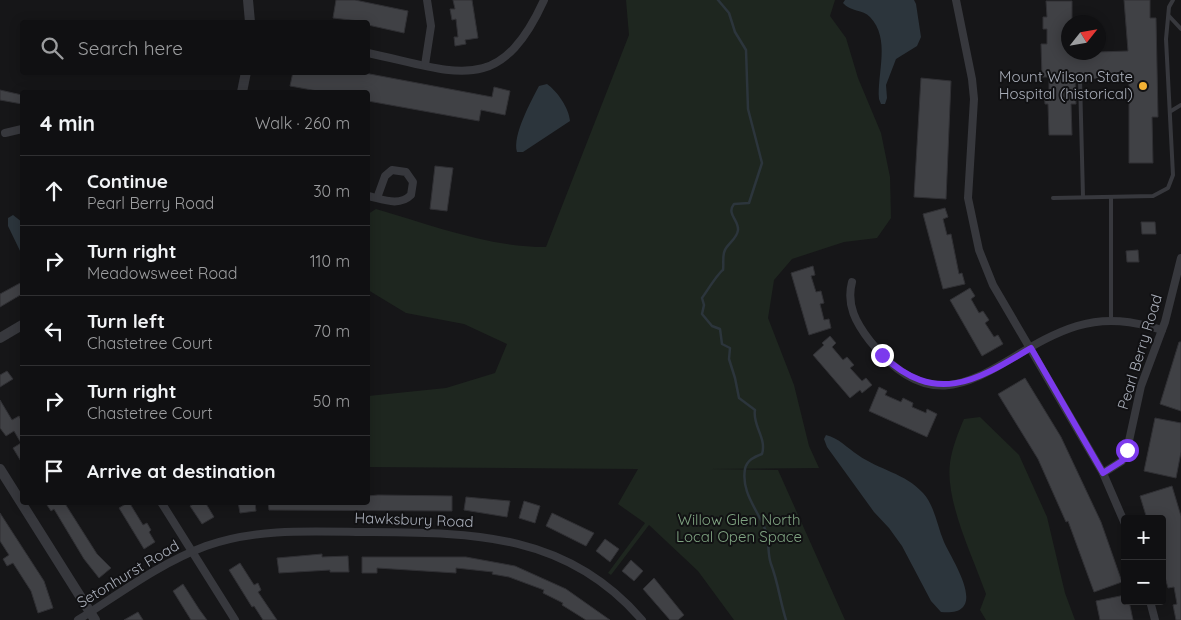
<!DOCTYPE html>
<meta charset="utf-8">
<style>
body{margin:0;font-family:Quicksand,sans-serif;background:#1e1e20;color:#f1f3f6}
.controls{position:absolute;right:15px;bottom:15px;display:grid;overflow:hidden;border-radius:5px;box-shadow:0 2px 12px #0003}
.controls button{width:45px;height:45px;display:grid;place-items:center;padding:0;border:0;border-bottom:1px solid #303032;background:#101012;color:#f1f3f6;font:25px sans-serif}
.compass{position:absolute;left:1061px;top:15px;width:45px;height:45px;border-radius:50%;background:#101012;box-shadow:0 2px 12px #0003;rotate:59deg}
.stop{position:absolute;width:15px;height:15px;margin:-11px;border:4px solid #7c3aed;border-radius:50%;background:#fff}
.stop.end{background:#7c3aed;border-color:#fff;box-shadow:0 1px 5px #0008}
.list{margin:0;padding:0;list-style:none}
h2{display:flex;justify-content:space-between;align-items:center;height:65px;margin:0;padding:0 20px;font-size:21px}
h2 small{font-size:16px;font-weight:400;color:#9c9d9f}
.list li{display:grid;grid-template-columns:32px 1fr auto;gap:15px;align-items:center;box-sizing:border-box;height:70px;padding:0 20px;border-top:1px solid #303032}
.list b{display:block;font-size:19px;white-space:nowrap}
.list p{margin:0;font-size:16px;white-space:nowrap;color:#9c9d9f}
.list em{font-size:16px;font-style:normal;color:#9c9d9f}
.icon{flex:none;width:28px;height:28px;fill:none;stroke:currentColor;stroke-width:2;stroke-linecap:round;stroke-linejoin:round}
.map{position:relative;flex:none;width:1181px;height:620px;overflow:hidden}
.search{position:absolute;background:#101012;box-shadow:0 2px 12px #0003;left:20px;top:20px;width:350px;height:55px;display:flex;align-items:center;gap:12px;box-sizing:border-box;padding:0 18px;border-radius:5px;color:#9c9d9f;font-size:19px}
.panel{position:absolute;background:#101012;box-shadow:0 2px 12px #0003;left:20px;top:90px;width:350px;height:415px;border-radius:5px}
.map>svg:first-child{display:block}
.green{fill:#1e261f}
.water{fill:#2c353c}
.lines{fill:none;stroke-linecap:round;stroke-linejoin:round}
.stream{stroke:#2c353c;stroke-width:2.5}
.building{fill:#404145;stroke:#303034}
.service{stroke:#37383d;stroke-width:4}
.minor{stroke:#37383d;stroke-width:8}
.tertiary{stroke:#37383d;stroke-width:10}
.route{stroke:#7c3aed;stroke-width:6}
.poi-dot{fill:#f2b134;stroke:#111113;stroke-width:2}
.labels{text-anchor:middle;stroke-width:4;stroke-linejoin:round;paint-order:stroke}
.poi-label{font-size:15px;fill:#a8adb8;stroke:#111113;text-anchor:end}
.street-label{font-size:15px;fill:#a8adb8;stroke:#111113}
.park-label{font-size:15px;fill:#7fa381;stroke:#111113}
</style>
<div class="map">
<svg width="1181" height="620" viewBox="0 0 1181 620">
<rect width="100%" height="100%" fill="#161618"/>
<g class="green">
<path d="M626,0H835L830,16L846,38L858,78L881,133L890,177L891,218L877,238L844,242L792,259L774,280L768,318L794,385L809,446L819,468L709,469L778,470L845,620H734L698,571L649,525L611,575L608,573L645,523L618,504L638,469L368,467V396L446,388L495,373L507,344L464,324L406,313L368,290V214L376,209C432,225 487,247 546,247L629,35Z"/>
<path d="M980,417L1019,455L1047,517L1065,593L1075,620H986L980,610L986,594C973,557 945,501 950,463C952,448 958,433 964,419Z"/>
</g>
<g class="water">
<path d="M845,0H914L916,4L921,37L917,46L896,59L886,85L887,98L885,104H881L879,99C877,73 891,39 870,17C863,9 850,12 843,3Z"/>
<path d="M547,84C557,91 569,108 570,121L523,152H517C512,136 531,101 539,86Z"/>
<polygon points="13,215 22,222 22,255 8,226 8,218"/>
<path d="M826,435C839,438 847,448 858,455C879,470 905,473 923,493C935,506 937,526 944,542C953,562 991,617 941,612L931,601L902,546L889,528L874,512L827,447L824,439Z"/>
</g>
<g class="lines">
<path class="stream" d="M718,0L729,13L735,32L746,50L748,109L762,163L749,203L734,204C726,214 739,220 738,230C737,239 728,243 725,250C722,255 724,264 723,270C718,273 707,291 702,298L704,305L702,314L712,326L720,329L722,344L730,348L729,359L735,378L739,398L755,410C752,425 767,438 762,454C754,457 747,460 745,469C741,492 757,509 765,529C770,541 767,553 771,564C778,582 780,601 786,620"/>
</g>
<g class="building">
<polygon points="336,0 355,0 408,11 404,33 368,25 368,22 333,18"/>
<polygon points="453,0 472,0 478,38 465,40 466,44 455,46 454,37 458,37 456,19 452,20 450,9 455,9"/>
<polygon points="1124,0 1150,0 1150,18 1156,18 1158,117 1152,117 1153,163 1129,163 1129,78 1084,79 1081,76 1078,76 1075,79 1076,104 1071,104 1072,135 1049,135 1048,104 1045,104 1044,92 1049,92 1049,77 1042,77 1041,44 1047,44 1047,29 1043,29 1043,17 1047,17 1046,1 1072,1 1072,22 1068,22 1068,52 1098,52 1128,51"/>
<polygon points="293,72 359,72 492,97 494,87 510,91 505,115 481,110 479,121 368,101 368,92 323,92 290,86"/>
<polygon points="921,78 951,81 946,199 914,197"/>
<polygon points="0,90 22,95 22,104 0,100"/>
<polygon points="435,166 453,168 447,211 430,209"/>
<polygon points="945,208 948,217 943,219 947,235 951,234 959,274 962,273 965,284 943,289 923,214"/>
<polygon points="1141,222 1155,222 1156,234 1142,234"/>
<polygon points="1138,250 1139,262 1127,262 1126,251"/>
<polygon points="813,266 815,275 811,276 816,292 821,291 824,303 820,304 824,320 829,319 831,328 809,335 791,273"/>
<polygon points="22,282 22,294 0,307 0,294"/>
<polygon points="970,288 975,296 971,299 979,313 983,311 989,320 985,323 994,337 998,335 1003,344 982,356 950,300"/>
<polygon points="830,336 836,343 832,347 843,360 847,357 854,365 850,368 862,381 866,378 872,385 862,393 860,390 850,398 813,355 824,345 822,343"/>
<polygon points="1179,342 1181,342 1181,411 1160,404"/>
<polygon points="7,371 13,379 0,387 0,375"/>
<polygon points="1025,378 1061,437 1101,522 1122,582 1094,592 1068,521 1066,522 1038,459 998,394"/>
<polygon points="879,387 887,391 885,395 901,402 903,398 913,403 912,407 926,413 927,409 937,414 927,437 869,411"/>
<polygon points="0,400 12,420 19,416 22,422 22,463 13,448 21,443 14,431 6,436 0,428"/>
<polygon points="1155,418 1181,423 1181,452 1176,478 1144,471"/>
<polygon points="1172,486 1181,516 1181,620 1176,620 1173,605 1177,604 1174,587 1168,588 1162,566 1162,519 1147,519 1140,496"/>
<polygon points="378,495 452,496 452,511 269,510 268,502 368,502 368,496"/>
<polygon points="466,497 510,501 507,517 464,510"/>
<polygon points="524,501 540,506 535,523 519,518"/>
<polygon points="45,502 64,502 97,554 111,568 99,578 84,559 54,509 51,511"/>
<polygon points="129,502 143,525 147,523 151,530 149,532 155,542 144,549 119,508"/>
<polygon points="197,502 205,502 214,517 202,524 190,506"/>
<polygon points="238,502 255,502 256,511 240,513"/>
<polygon points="0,513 44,581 53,608 38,613 31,591 13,563 7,566 3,559 9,555 0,541"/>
<polygon points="552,513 594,533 586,546 546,526"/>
<polygon points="605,539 619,549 610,562 596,551"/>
<polygon points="322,554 322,557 348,556 349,572 330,572 330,570 279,573 277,558"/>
<polygon points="362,557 466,557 515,566 566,589 610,620 586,620 562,605 563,603 543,593 544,590 509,577 492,574 493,572 456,568 456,573 377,568 377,573 362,573"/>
<polygon points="631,560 643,571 634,581 622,571"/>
<polygon points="240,563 254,585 258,583 261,590 258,592 277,620 263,620 254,606 252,607 229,570"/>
<polygon points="654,578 684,615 678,620 670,620 643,589"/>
<polygon points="183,584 199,609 207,620 191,620 173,591"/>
<polygon points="1125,595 1125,601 1129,601 1133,620 1100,620 1096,601"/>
<polygon points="138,612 143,620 124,620"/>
</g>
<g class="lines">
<g class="service">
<polyline points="1169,16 1181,29"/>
<polyline points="1080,79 1083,197"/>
<polyline points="1171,111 1181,105"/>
<polyline points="1111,197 1111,320"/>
<polyline points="1053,198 1153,196 1168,188 1173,175 1166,39 1169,7 1173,0"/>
</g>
<g class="minor">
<polyline points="956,0 972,79 974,99 968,198 979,250 993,285 1103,473 1125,524"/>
<path d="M368,53C455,71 499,99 544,0"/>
<polyline points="425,65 431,26 427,0"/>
<polyline points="5,133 22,129"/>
<path d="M368,196C382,199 399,207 411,195L413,182L406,172L392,170L385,176L377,198"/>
<path d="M852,282C846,305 856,323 870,341C947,438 998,350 1077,326C1107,317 1133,321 1162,330"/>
<polyline points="1103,473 1122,461 1127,450 1141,386 1165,322 1181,258"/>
<polyline points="161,502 235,620"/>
<polyline points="1150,601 1155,620"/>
<path d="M78,620C119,594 160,563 206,546C254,529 306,531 356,532C465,533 564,529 642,620"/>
</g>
<g class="tertiary">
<polyline points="248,0 250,22"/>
<polyline points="242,92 246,72"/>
<polyline points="0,338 22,325"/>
<polyline points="0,469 95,620"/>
</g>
</g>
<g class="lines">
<path class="route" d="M882,355C936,406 976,381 1031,348L1103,473L1122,461L1127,450"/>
</g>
<circle class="poi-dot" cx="1143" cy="86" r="5"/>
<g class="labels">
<g class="poi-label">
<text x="1133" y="82">Mount Wilson State<tspan x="1133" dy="17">Hospital (historical)</tspan></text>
</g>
<g class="street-label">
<text transform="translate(1140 352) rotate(-73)" y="5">Pearl Berry Road</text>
<text transform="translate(414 520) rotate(2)" y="5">Hawksbury Road</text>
<text transform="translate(128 574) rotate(-31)" y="5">Setonhurst Road</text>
</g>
<g class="park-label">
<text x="739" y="525">Willow Glen North<tspan x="739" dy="17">Local Open Space</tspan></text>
</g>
</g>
</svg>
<div class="controls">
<button>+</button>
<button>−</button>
</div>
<svg class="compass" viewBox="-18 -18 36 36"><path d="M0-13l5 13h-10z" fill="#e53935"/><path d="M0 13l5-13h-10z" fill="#9c9d9f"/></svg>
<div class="stop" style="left:1127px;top:450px"></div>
<div class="stop end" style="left:882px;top:355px"></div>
<div class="search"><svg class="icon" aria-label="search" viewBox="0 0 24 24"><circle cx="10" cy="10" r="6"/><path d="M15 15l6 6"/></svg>Search here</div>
<section class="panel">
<h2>4 min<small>Walk · 260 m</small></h2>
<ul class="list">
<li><svg class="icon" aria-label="ahead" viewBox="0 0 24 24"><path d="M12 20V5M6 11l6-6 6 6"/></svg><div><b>Continue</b><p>Pearl Berry Road</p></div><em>30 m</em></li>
<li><svg class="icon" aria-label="right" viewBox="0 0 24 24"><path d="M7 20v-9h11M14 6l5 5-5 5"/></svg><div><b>Turn right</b><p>Meadowsweet Road</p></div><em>110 m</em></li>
<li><svg class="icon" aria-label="left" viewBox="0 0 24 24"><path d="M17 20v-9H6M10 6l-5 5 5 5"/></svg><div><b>Turn left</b><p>Chastetree Court</p></div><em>70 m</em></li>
<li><svg class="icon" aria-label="right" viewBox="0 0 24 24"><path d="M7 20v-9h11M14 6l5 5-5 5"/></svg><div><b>Turn right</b><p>Chastetree Court</p></div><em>50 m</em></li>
<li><svg class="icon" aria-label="arrive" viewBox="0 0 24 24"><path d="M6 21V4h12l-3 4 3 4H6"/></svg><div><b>Arrive at destination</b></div></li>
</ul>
</section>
</div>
